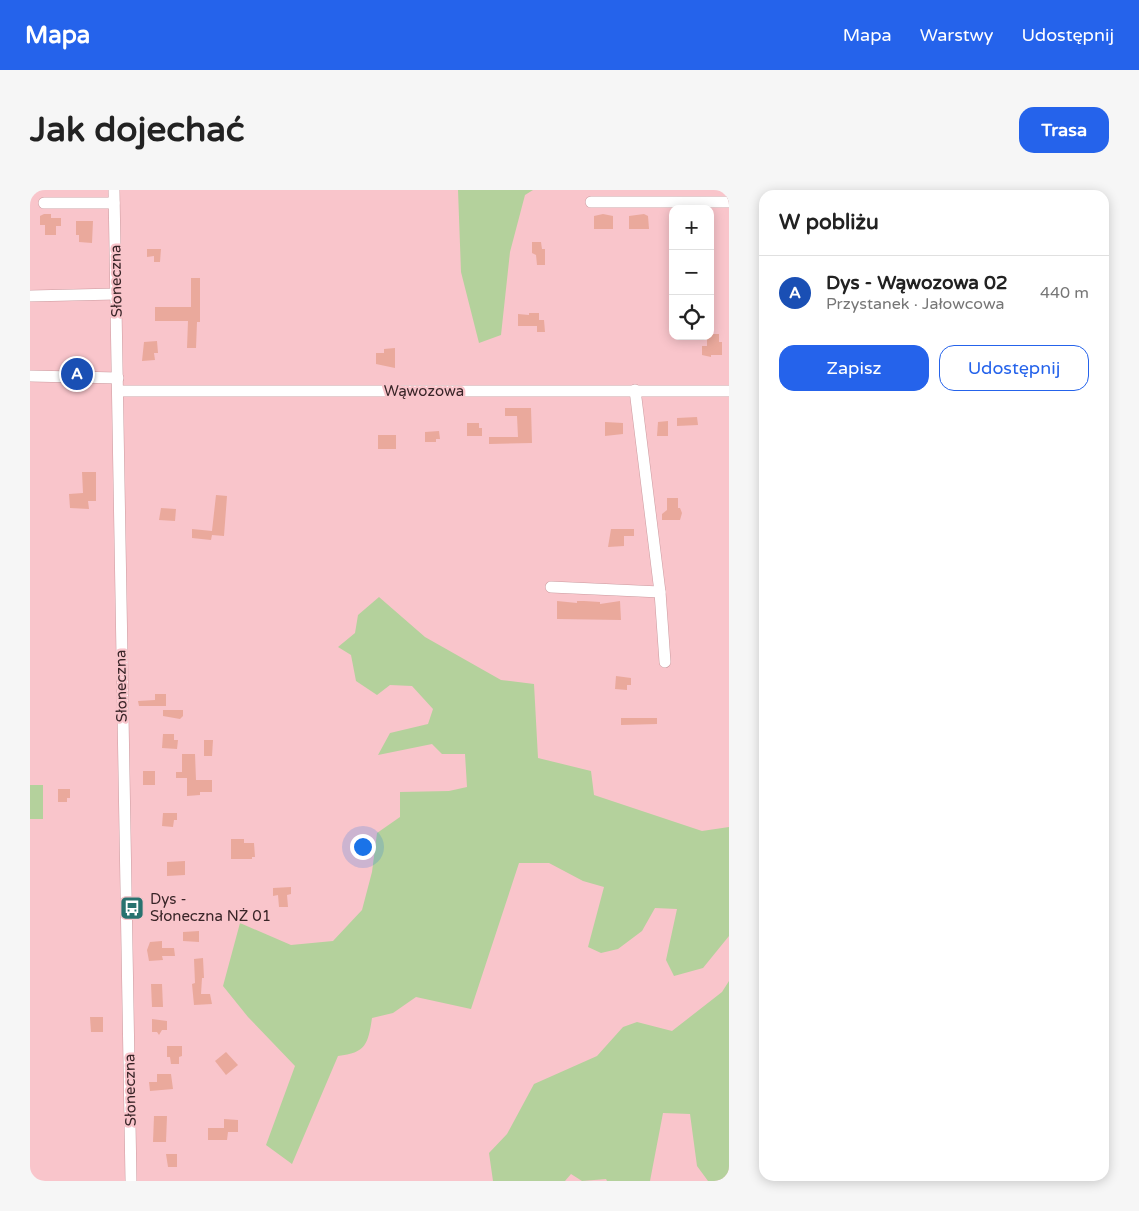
<!DOCTYPE html>
<html lang="pl">
<meta charset="utf-8">
<style>
body{margin:0;font-family:"Varela Round",sans-serif;background:#f6f6f6;color:#222}
.controls{position:absolute;right:15px;top:15px;display:grid;overflow:hidden;border-radius:10px;box-shadow:0 2px 12px #0003}
.controls button{width:45px;height:45px;display:grid;place-items:center;padding:0;border:0;border-bottom:1px solid #e0e0e0;background:#fff;color:#222;font:25px sans-serif}
.you{position:absolute;left:332px;top:656px;width:18px;height:18px;margin:-12px;border:4px solid #fff;border-radius:50%;background:#1a73e8;box-shadow:0 0 0 8px #1a73e833}
.badge{display:grid;place-items:center;width:32px;height:32px;border-radius:50%;background:#2563eb;color:#fff;font-size:16px;font-weight:700}
.pin{position:absolute;translate:-50% -50%;border:2px solid #fff;box-shadow:0 1px 5px #0006}
.list{margin:0;padding:0;list-style:none}
h2{display:flex;justify-content:space-between;align-items:center;height:65px;margin:0;padding:0 20px;font-size:21px}
h2 small{font-size:16px;font-weight:400;color:#767676}
.list li{display:grid;grid-template-columns:32px 1fr auto;gap:15px;align-items:center;box-sizing:border-box;height:75px;padding:0 20px;border-top:1px solid #e0e0e0}
.list b{display:block;font-size:19px;white-space:nowrap}
.list p{margin:0;font-size:16px;white-space:nowrap;color:#767676}
.list em{font-size:16px;font-style:normal;color:#767676}
.actions{display:flex;gap:10px;padding:15px 20px}
.actions a{flex:1;padding:11px 0;border:1px solid #2563eb;border-radius:15px;text-align:center;font-size:18px;color:#2563eb}
.actions .main{background:#2563eb;color:#fff}
.icon{flex:none;width:28px;height:28px;fill:none;stroke:currentColor;stroke-width:2;stroke-linecap:round;stroke-linejoin:round}
.map{position:relative;flex:none;width:699px;height:991px;overflow:hidden;border-radius:15px}
header{display:flex;align-items:center;gap:30px;box-sizing:border-box;height:70px;padding:0 25px;background:#2563eb;color:#fff}
header strong{font-size:24px}
nav{display:flex;gap:28px;margin-inline-start:auto;font-size:18px}
.intro{display:flex;align-items:center;justify-content:space-between;box-sizing:border-box;height:120px;padding:0 30px}
h1{margin:0;font-size:35px}
.button{padding:12px 22px;border-radius:15px;background:#2563eb;color:#fff;font-size:18px;font-weight:700}
main{display:flex;gap:30px;padding:0 30px}
aside{flex:1;background:#fff;border-radius:15px;box-shadow:0 2px 12px #0003}
.map>svg:first-child{display:block}
.green{fill:#b4d19c}
.building{fill:#eaa99c}
.lines{fill:none;stroke-linecap:round;stroke-linejoin:round}
.minor-casing{stroke:#cb9a9f;stroke-width:12}
.minor{stroke:#fff;stroke-width:11}
.labels{text-anchor:middle;stroke-width:4.5;stroke-linejoin:round;paint-order:stroke}
.street-label{font-size:15px;fill:#392528;stroke:#f9c5cb}
.poi-label{font-size:15px;fill:#392528;stroke:#f9c5cb;text-anchor:start}
</style>
<header>
<strong>Mapa</strong>
<nav><a>Mapa</a><a>Warstwy</a><a>Udostępnij</a></nav>
</header>
<div class="intro"><h1>Jak dojechać</h1><a class="button">Trasa</a></div>
<main>
<div class="map">
<svg width="699" height="991" viewBox="0 0 699 991">
<rect width="100%" height="100%" fill="#f9c5cb"/>
<g class="green">
<polygon points="428,0 503,0 495,5 480,62 471,145 449,153 431,82"/>
<path d="M349,407L395,447L471,490L504,494L508,568L561,581L564,605L672,641L699,637V746L673,778L644,786L636,770L647,719L625,718L612,741L588,759L571,763L558,757L574,697L553,691L519,673H489L441,819L386,807L363,823L342,828C338,854 336,863 308,866L262,974L236,955L265,876L218,827L193,796L210,733L261,755L303,751L332,720L342,682L347,643L370,627V602L419,601L437,597L435,564H412L402,554L348,565L360,543L398,534L403,519L382,496L360,495L347,505L326,491L321,465L308,457L325,443L328,425Z"/>
<rect x="0" y="595" width="13" height="34"/>
<polygon points="699,791 699,991 678,991 667,976 660,924 633,923 620,991 577,991 576,989 552,991 541,984 535,991 463,991 459,963 477,944 504,894 567,866 593,837 607,832 642,841 692,802"/>
</g>
<g class="building">
<polygon points="14,24 21,24 21,28 31,28 31,36 26,36 26,45 15,45 15,35 10,35 10,26"/>
<polygon points="573,24 583,26 583,39 564,39 564,26"/>
<polygon points="614,24 618,26 619,39 599,39 599,26"/>
<polygon points="46,31 63,31 62,53 49,52 49,45 46,45"/>
<polygon points="502,52 511,52 512,59 515,59 515,75 507,75 506,65 502,63"/>
<polygon points="117,59 131,59 130,72 124,72 124,66 117,67"/>
<polygon points="161,88 170,88 170,132 167,132 166,158 157,158 158,131 125,131 125,117 161,117"/>
<polygon points="499,123 509,123 509,130 514,130 515,142 507,142 507,136 488,136 488,124 499,125"/>
<polygon points="680,144 689,144 689,152 692,152 692,165 681,165 681,167 672,165 672,156 677,156 677,146"/>
<polygon points="127,151 128,163 124,163 125,170 112,171 114,152"/>
<polygon points="365,158 365,178 346,174 346,163 354,163 354,159"/>
<polygon points="475,218 501,218 502,253 459,254 459,247 488,247 487,226 475,226"/>
<polygon points="667,227 668,235 647,236 647,228"/>
<polygon points="638,231 638,246 627,246 628,232"/>
<polygon points="575,232 593,233 593,244 575,246"/>
<polygon points="437,233 449,233 449,238 452,238 452,246 437,246"/>
<polygon points="409,241 410,249 406,249 406,252 395,252 395,242"/>
<rect x="348" y="245" width="18" height="14"/>
<polygon points="52,282 66,282 66,311 58,311 59,319 40,318 39,304 53,303"/>
<polygon points="186,305 197,306 194,346 182,345 181,350 162,348 162,339 182,341"/>
<polygon points="637,308 648,308 648,318 650,318 652,323 650,330 632,330 632,324 637,320"/>
<polygon points="131,318 146,319 145,331 129,330"/>
<polygon points="581,339 604,339 604,346 594,346 594,356 578,357"/>
<polygon points="527,411 547,413 547,411 554,411 570,412 570,414 590,411 591,430 527,429"/>
<polygon points="586,486 601,488 601,495 597,495 597,500 585,499"/>
<polygon points="125,504 136,504 136,516 109,516 108,511 125,510"/>
<polygon points="133,520 153,520 153,526 150,529 133,526"/>
<polygon points="591,528 627,528 627,534 591,535"/>
<polygon points="133,544 144,544 144,550 148,550 147,559 132,558"/>
<polygon points="174,550 183,550 182,566 174,566"/>
<polygon points="152,564 165,564 166,590 182,590 182,602 170,602 170,605 157,606 157,588 146,588 146,582 152,582"/>
<rect x="113" y="581" width="12" height="14"/>
<polygon points="28,599 40,599 40,608 37,608 37,612 28,612"/>
<polygon points="133,623 147,623 147,630 144,630 143,637 132,636"/>
<polygon points="201,649 214,649 214,653 224,653 225,667 222,667 222,669 201,669"/>
<polygon points="155,671 155,685 137,686 137,672"/>
<polygon points="261,697 261,704 257,705 258,717 249,717 248,705 243,706 243,698"/>
<polygon points="169,741 169,752 153,751 153,742"/>
<polygon points="132,751 132,758 144,758 145,766 132,766 133,770 119,771 117,760 120,752"/>
<polygon points="173,768 174,788 172,788 171,804 180,804 182,814 164,815 162,794 165,793 164,769"/>
<polygon points="121,794 132,794 133,817 122,817"/>
<polygon points="60,827 73,827 73,842 61,842"/>
<polygon points="122,829 137,831 137,840 132,840 129,845 127,842 122,842"/>
<polygon points="137,856 152,856 152,866 149,867 149,874 141,874 140,867 137,867"/>
<polygon points="196,862 208,875 196,885 185,871"/>
<polygon points="127,884 141,884 143,899 120,901 119,892 127,892"/>
<polygon points="124,926 137,926 136,952 123,952"/>
<polygon points="194,929 208,930 208,942 198,942 197,950 178,950 178,938 194,938"/>
<polygon points="136,964 147,964 147,977 138,977"/>
</g>
<g class="lines">
<g class="minor-casing">
<g id="minor">
<polyline points="84,0 101,991"/>
<polyline points="561,12 699,12"/>
<polyline points="14,13 84,13"/>
<polyline points="0,106 86,104"/>
<polyline points="0,186 88,188"/>
<polyline points="605,200 630,402 635,472"/>
<polyline points="88,201 699,201"/>
<polyline points="521,397 630,402"/>
</g>
</g>
<use href="#minor" class="minor"/>
</g>
<defs>
<g id="bus-square" transform="scale(1.25)"><rect x="-9" y="-9" width="18" height="18" rx="4" fill="#28726f" stroke="#f9c5cb"/><path d="M-5-6H5V4H4V6H2V4H-2V6H-4V4H-5ZM-3.5-4V0h7V-4ZM-3.5 1.2v1.5H-2V1.2ZM2 1.2v1.5H3.5V1.2Z" fill="#fff"/></g>
</defs>
<g fill-rule="evenodd">
<use href="#bus-square" x="102" y="718"/>
</g>
<g class="labels">
<g class="street-label">
<text transform="translate(86 91) rotate(-91)" y="5">Słoneczna</text>
<text x="394" y="206">Wąwozowa</text>
<text transform="translate(91 496) rotate(-91)" y="5">Słoneczna</text>
<text transform="translate(100 900) rotate(-91)" y="5">Słoneczna</text>
</g>
<g class="poi-label">
<text x="120" y="714">Dys -<tspan x="120" dy="17">Słoneczna NŻ 01</tspan></text>
</g>
</g>
</svg>
<div class="controls">
<button>+</button>
<button>−</button>
<button><svg class="icon" aria-label="locate" viewBox="0 0 24 24"><circle cx="12" cy="12" r="6"/><path d="M12 2v4M12 18v4M2 12h4M18 12h4"/></svg></button>
</div>
<div class="you"></div>
<div class="pin badge" style="left:47px;top:184px;background:#1a4fb4">A</div>
</div>
<aside>
<h2>W pobliżu<small></small></h2>
<ul class="list">
<li><span class="badge" style="background:#1a4fb4">A</span><div><b>Dys - Wąwozowa 02</b><p>Przystanek · Jałowcowa</p></div><em>440 m</em></li>
</ul>
<div class="actions"><a class="main">Zapisz</a><a>Udostępnij</a></div>
</aside>
</main>
